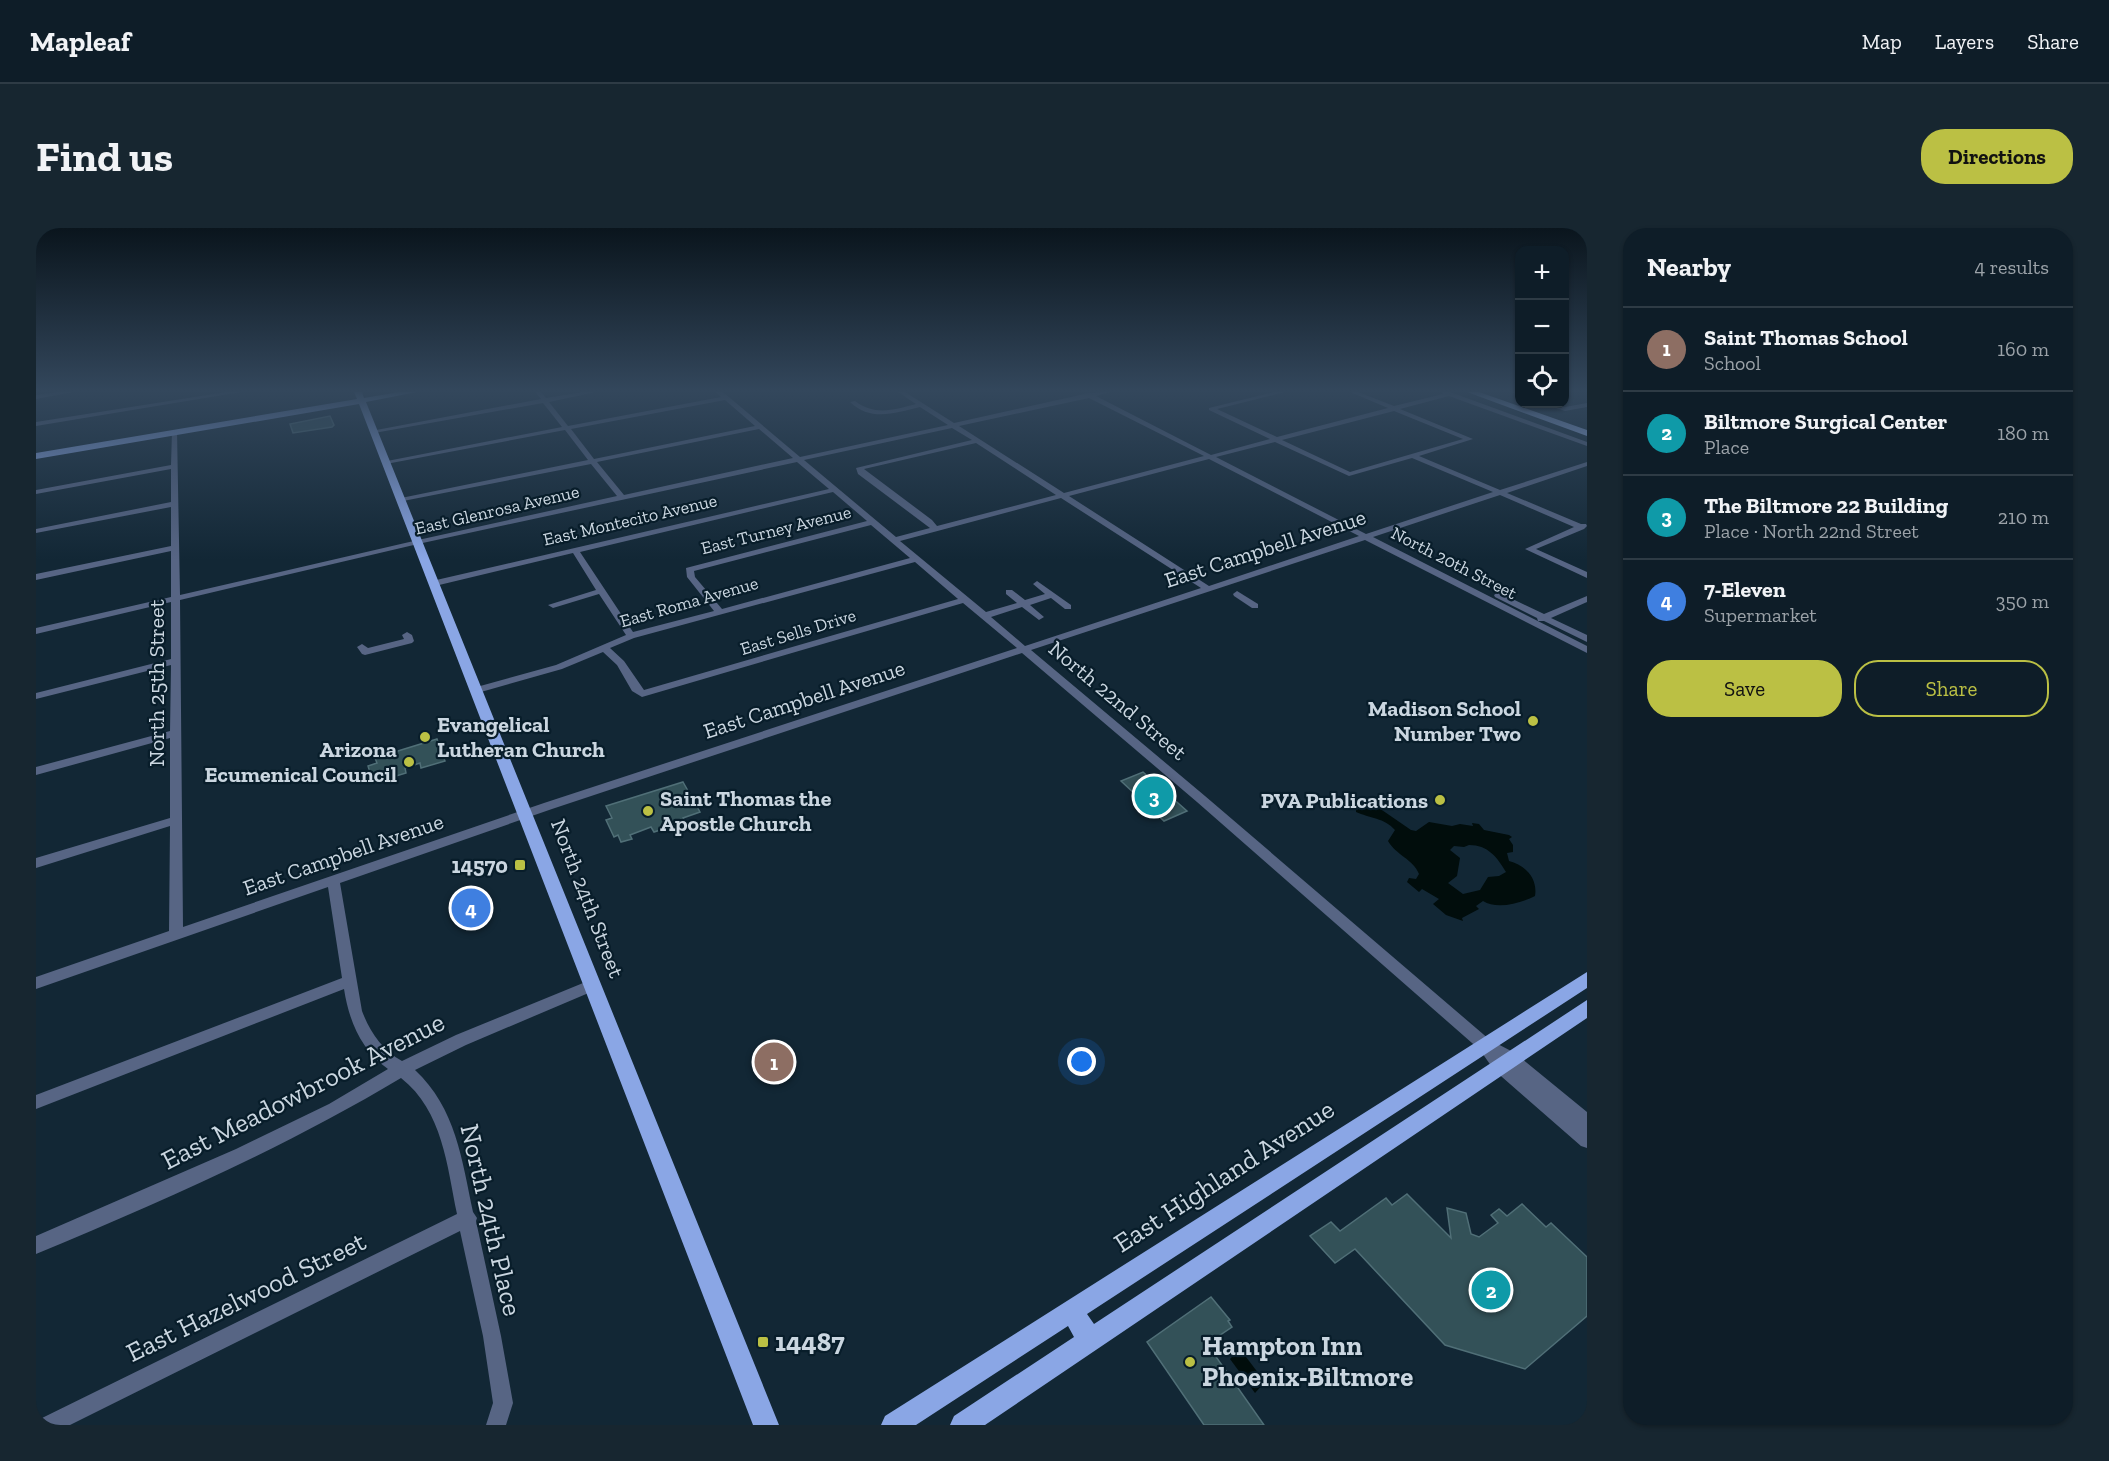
<!DOCTYPE html>
<meta charset="utf-8">
<style>
body{margin:0;font-family:"Zilla Slab",serif;background:#172630;color:#f1f3f6}
.controls{position:absolute;right:18px;top:18px;display:grid;overflow:hidden;border-radius:12px;box-shadow:0 2px 4px #0004}
.controls button{width:54px;height:54px;display:grid;place-items:center;padding:0;border:0;border-bottom:2px solid #2e3b45;background:#0e1d28;color:#f1f3f6;font:30px sans-serif}
.you{position:absolute;left:1046px;top:834px;width:21px;height:21px;margin:-15px;border:4px solid #fff;border-radius:50%;background:#1a73e8;box-shadow:0 0 0 9px #1a73e833}
.badge{display:grid;place-items:center;width:39px;height:39px;border-radius:50%;background:#bbc044;color:#fff;font-size:20px;font-weight:700}
.pin{position:absolute;translate:-50% -50%;border:3px solid #fff;box-shadow:0 2px 6px #0006}
.list{margin:0;padding:0;list-style:none}
h2{display:flex;justify-content:space-between;align-items:center;height:78px;margin:0;padding:0 24px;font-size:26px}
h2 small{font-size:20px;font-weight:400;color:#9ba2a8}
.list li{display:grid;grid-template-columns:39px 1fr auto;gap:18px;align-items:center;box-sizing:border-box;height:84px;padding:0 24px;border-top:2px solid #2e3b45}
.list b{display:block;font-size:22px;white-space:nowrap}
.list p{margin:0;font-size:20px;white-space:nowrap;color:#9ba2a8}
.list em{font-size:20px;font-style:normal;color:#9ba2a8}
.actions{display:flex;gap:12px;padding:18px 24px}
.actions a{flex:1;padding:14px 0;border:2px solid #bbc044;border-radius:24px;text-align:center;font-size:21px;color:#bbc044}
.actions .main{background:#bbc044;color:#111}
.icon{flex:none;width:33px;height:33px;fill:none;stroke:currentColor;stroke-width:2;stroke-linecap:round;stroke-linejoin:round}
.map{position:relative;flex:none;width:1551px;height:1197px;overflow:hidden;border-radius:24px}
header{display:flex;align-items:center;gap:36px;box-sizing:border-box;height:84px;padding:0 30px;background:#0e1d28;border-bottom:2px solid #2e3b45}
header strong{font-size:28px}
nav{display:flex;gap:33px;margin-inline-start:auto;font-size:21px}
.intro{display:flex;align-items:center;justify-content:space-between;box-sizing:border-box;height:144px;padding:0 36px}
h1{margin:0;font-size:42px}
.button{padding:15px 27px;border-radius:24px;background:#bbc044;color:#111;font-size:21px;font-weight:700}
main{display:flex;gap:36px;padding:0 36px}
aside{flex:1;background:#0e1d28;border-radius:24px;box-shadow:0 2px 4px #0004}
.map>svg:first-child{display:block}
.water{fill:#010d0c;fill-rule:evenodd}
.building{fill:#335158;stroke:#506f77;stroke-width:1.5}
.lines{fill:none;stroke-linecap:round;stroke-linejoin:round}
.minor{fill:#576584;fill-rule:evenodd}
.major{fill:#8aa6e5;fill-rule:evenodd}
.highway{fill:#a5c1fe;fill-rule:evenodd}
.poi-dot{fill:#bbc044;stroke:#081d2a;stroke-width:2}
.labels{text-anchor:middle;stroke-width:4.5;stroke-linejoin:round;paint-order:stroke}
.far-street-label{font-size:18px;fill:#cad6e0;stroke:#081d2a}
.street-label{font-size:22px;fill:#cad6e0;stroke:#081d2a}
.poi-label{font-size:22px;font-weight:bold;fill:#cad6e0;stroke:#081d2a;text-anchor:end}
.near-street-label{font-size:27px;fill:#cad6e0;stroke:#081d2a}
.near-poi-label{font-size:27px;font-weight:bold;fill:#cad6e0;stroke:#081d2a;text-anchor:start}
</style>
<header>
<strong>Mapleaf</strong>
<nav><a>Map</a><a>Layers</a><a>Share</a></nav>
</header>
<div class="intro"><h1>Find us</h1><a class="button">Directions</a></div>
<main>
<div class="map">
<svg width="1551" height="1197" viewBox="0 0 1551 1197">
<rect width="100%" height="100%" fill="#122735"/>
<g class="water">
<path d="M1333,577L1343,580L1375,602L1380,603L1393,594L1416,598L1424,596L1437,598L1436,595L1443,596L1448,602L1473,607L1476,609L1473,611L1477,617V624L1471,625L1473,633C1489,637 1502,650 1499,668C1485,675 1461,682 1447,673L1440,678L1443,681L1426,690L1427,693L1410,687L1397,676L1403,671L1386,661L1383,664L1371,654L1373,650L1380,651L1383,646C1377,631 1360,627 1352,613L1359,602C1349,590 1333,590 1320,584V581ZM1433,617C1452,617 1461,629 1470,644L1463,648L1452,649L1444,662L1427,666L1412,655L1421,648L1424,630L1414,622L1418,618L1428,619Z"/>
<polygon points="1204,1121 1229,1154 1219,1165 1194,1131"/>
</g>
<g class="building">
<polygon points="294,188 298,197 296,199 257,205 254,196"/>
<polygon points="401,511 409,533 385,540 384,535 369,540 370,545 337,555 332,538 341,535 339,530"/>
<polygon points="1107,544 1151,583 1128,593 1085,553"/>
<polygon points="647,554 664,584 647,590 649,594 618,604 615,599 594,607 596,611 585,614 582,607 578,609 570,592 576,590 570,578"/>
<polygon points="1371,966 1415,1010 1411,980 1430,985 1435,1006 1443,1009 1462,995 1455,987 1463,981 1471,988 1486,976 1510,999 1515,995 1551,1029 1551,1088 1489,1141 1409,1117 1319,1021 1299,1035 1274,1008 1295,994 1304,1003 1350,970 1356,977"/>
<polygon points="1175,1069 1194,1092 1192,1093 1196,1099 1171,1116 1228,1197 1168,1197 1111,1114"/>
</g>
<g class="lines">
<g class="minor">
<polygon points="22,164 38,164 0,171 0,167"/>
<polygon points="190,164 205,164 0,198 0,194"/>
<path d="M499,164H505L510,170L547,164H560L513,174L532,198L685,169L680,164H687L764,229L912,197L884,179C859,185 835,194 814,174L819,173C839,188 857,182 880,176L862,164H869L918,195L1053,165L1074,164L1060,168L1175,227L1234,211L1173,182V180L1238,164H1249L1181,181L1241,209L1352,180L1314,164H1322L1358,178L1407,166L1405,164H1414L1551,214V218L1413,168L1364,181L1437,211L1383,228L1464,262L1551,234V238L1471,265L1545,296H1550L1551,298L1548,301L1500,321L1551,344V350L1489,321L1538,299L1464,267L1337,309L1551,418V425L1329,312L995,422L1169,568L1454,812L1479,825L1551,884V920L1545,918L1458,842L1444,822L1161,574L986,425L516,581L304,655L326,783C334,804 346,822 366,833L420,807L552,753L557,751L562,753L564,757L562,761L430,817L379,842C420,880 426,932 437,984L441,990L440,993L465,1108L477,1175L470,1197H450L457,1175L447,1108L424,1003L34,1197H3L6,1190L421,986C411,938 407,883 365,850C250,919 125,974 0,1026V1008L200,921L293,876L352,841C325,822 313,793 308,761L0,881V867L306,750L292,659L0,761V749L133,703L134,598L0,640V630L134,590V510L0,547V539L134,503L135,437L0,471V465L135,431V374L0,406V400L135,369V323L0,352V346L135,318V279L0,305V301L135,274V241L0,266V262L135,237L136,204L141,203L144,367L382,312L581,268L555,236L362,274V270H365L552,232L529,202L350,236L346,234L526,199L507,175L338,205L335,203L505,171ZM1053,170L1168,228L1028,265L923,198ZM689,172L719,198L558,231L535,201ZM1358,183L1427,211L1314,244L1246,212ZM916,200L936,212L820,240L822,246L894,300L860,309L768,232ZM723,201L757,230L588,267L561,234ZM1239,214L1313,248L1376,230L1457,264L1330,306L1180,229ZM940,215L1020,267L901,298L896,292L828,241ZM1173,231L1323,308L1173,358L1033,268ZM761,234L793,261L396,353V357L399,358L537,325L560,362L512,377L517,380L563,366L590,407L520,437L437,460V464H445L526,441L567,424L581,437L596,463L606,469L927,375L981,420L508,575L147,699L144,372L382,316ZM797,264L831,293L650,340L651,349L678,383L597,404L544,324ZM1025,270L1165,360L989,418L955,389L986,379L1003,392L1008,389L994,377L1015,370L1029,381H1035V377L1001,353L997,356L1009,366L989,372L976,362H970V366L981,375L950,384L864,313ZM835,297L874,330L686,381L659,349L658,343ZM879,334L922,371L608,462L588,433L574,420L598,410Z"/>
<polygon points="1475,164 1484,164 1484,168"/>
<polygon points="1551,175 1551,179 1529,183 1508,176 1516,176 1529,179"/>
<polygon points="1201,363 1222,376 1222,380 1216,380 1198,368 1197,366"/>
<polygon points="1462,364 1508,386 1551,368 1551,374 1515,390 1551,407 1551,414 1508,393 1502,393 1501,390 1459,369 1458,367"/>
<polygon points="371,404 376,407 378,413 376,415 329,427 326,426 321,419 326,416 332,420 368,411 366,407"/>
</g>
<g class="major">
<polygon points="318,164 326,164 328,170 363,164 381,164 330,174 743,1197 717,1197 323,176 0,231 0,225 321,171"/>
<polygon points="1551,744 1551,760 1051,1086 1058,1096 1551,772 1551,790 949,1197 914,1197 918,1188 1038,1109 1032,1098 880,1197 845,1197 849,1188"/>
</g>
<polygon class="highway" points="1431,164 1443,164 1551,202 1551,208"/>
</g>
<linearGradient id="sky" x2="0" y2="1"><stop stop-color="#0a151d"/><stop offset="0.49" stop-color="#33475c"/><stop offset="1" stop-color="#33475c" stop-opacity="0"/></linearGradient>
<rect width="1551" height="332" fill="url(#sky)"/>
<g class="poi-dot">
<circle cx="1497" cy="493" r="6"/>
<circle cx="389" cy="509" r="6"/>
<circle cx="373" cy="534" r="6"/>
<circle cx="1404" cy="572" r="6"/>
<circle cx="612" cy="583" r="6"/>
<rect x="478" y="631" width="12" height="12" rx="3"/>
<rect x="721" y="1108" width="12" height="12" rx="3"/>
<circle cx="1154" cy="1134" r="6"/>
</g>
<g class="labels">
<g class="far-street-label">
<text transform="translate(461 282) rotate(-13)" y="6">East Glenrosa Avenue</text>
<text transform="translate(594 292) rotate(-13)" y="6">East Montecito Avenue</text>
<text transform="translate(740 302) rotate(-14)" y="6">East Turney Avenue</text>
<text transform="translate(1418 335) rotate(27)" y="6">North 20th Street</text>
<text transform="translate(653 374) rotate(-16)" y="6">East Roma Avenue</text>
<text transform="translate(762 404) rotate(-17)" y="6">East Sells Drive</text>
</g>
<g class="street-label">
<text transform="translate(1229 320) rotate(-18)" y="8">East Campbell Avenue</text>
<text transform="translate(120 455) rotate(-90)" y="8">North 25th Street</text>
<text transform="translate(768 471) rotate(-18)" y="8">East Campbell Avenue</text>
<text transform="translate(1082 472) rotate(40)" y="8">North 22nd Street</text>
<text transform="translate(307 626) rotate(-19)" y="8">East Campbell Avenue</text>
<text transform="translate(552 670) rotate(69)" y="8">North 24th Street</text>
</g>
<g class="poi-label">
<text x="1485" y="488">Madison School<tspan x="1485" dy="25">Number Two</tspan></text>
<text x="401" y="504" text-anchor="start">Evangelical<tspan x="401" dy="25">Lutheran Church</tspan></text>
<text x="361" y="529">Arizona<tspan x="361" dy="25">Ecumenical Council</tspan></text>
<text x="624" y="578" text-anchor="start">Saint Thomas the<tspan x="624" dy="25">Apostle Church</tspan></text>
<text x="1392" y="580">PVA Publications</text>
<text x="472" y="645">14570</text>
</g>
<g class="near-street-label">
<text transform="translate(267 863) rotate(-27)" y="9">East Meadowbrook Avenue</text>
<text transform="translate(1188 948) rotate(-33)" y="9">East Highland Avenue</text>
<text transform="translate(455 992) rotate(77)" y="9">North 24th Place</text>
<text transform="translate(210 1069) rotate(-26)" y="9">East Hazelwood Street</text>
</g>
<g class="near-poi-label">
<text x="739" y="1123">14487</text>
<text x="1166" y="1127">Hampton Inn<tspan x="1166" dy="31">Phoenix-Biltmore</tspan></text>
</g>
</g>
</svg>
<div class="controls">
<button>+</button>
<button>−</button>
<button><svg class="icon" aria-label="locate" viewBox="0 0 24 24"><circle cx="12" cy="12" r="6"/><path d="M12 2v4M12 18v4M2 12h4M18 12h4"/></svg></button>
</div>
<div class="you"></div>
<div class="pin badge" style="left:738px;top:834px;background:#8d6e63">1</div>
<div class="pin badge" style="left:1455px;top:1062px;background:#0f9aa8">2</div>
<div class="pin badge" style="left:1118px;top:568px;background:#0f9aa8">3</div>
<div class="pin badge" style="left:435px;top:680px;background:#3f7fe0">4</div>
</div>
<aside>
<h2>Nearby<small>4 results</small></h2>
<ul class="list">
<li><span class="badge" style="background:#8d6e63">1</span><div><b>Saint Thomas School</b><p>School</p></div><em>160 m</em></li>
<li><span class="badge" style="background:#0f9aa8">2</span><div><b>Biltmore Surgical Center</b><p>Place</p></div><em>180 m</em></li>
<li><span class="badge" style="background:#0f9aa8">3</span><div><b>The Biltmore 22 Building</b><p>Place · North 22nd Street</p></div><em>210 m</em></li>
<li><span class="badge" style="background:#3f7fe0">4</span><div><b>7-Eleven</b><p>Supermarket</p></div><em>350 m</em></li>
</ul>
<div class="actions"><a class="main">Save</a><a>Share</a></div>
</aside>
</main>
